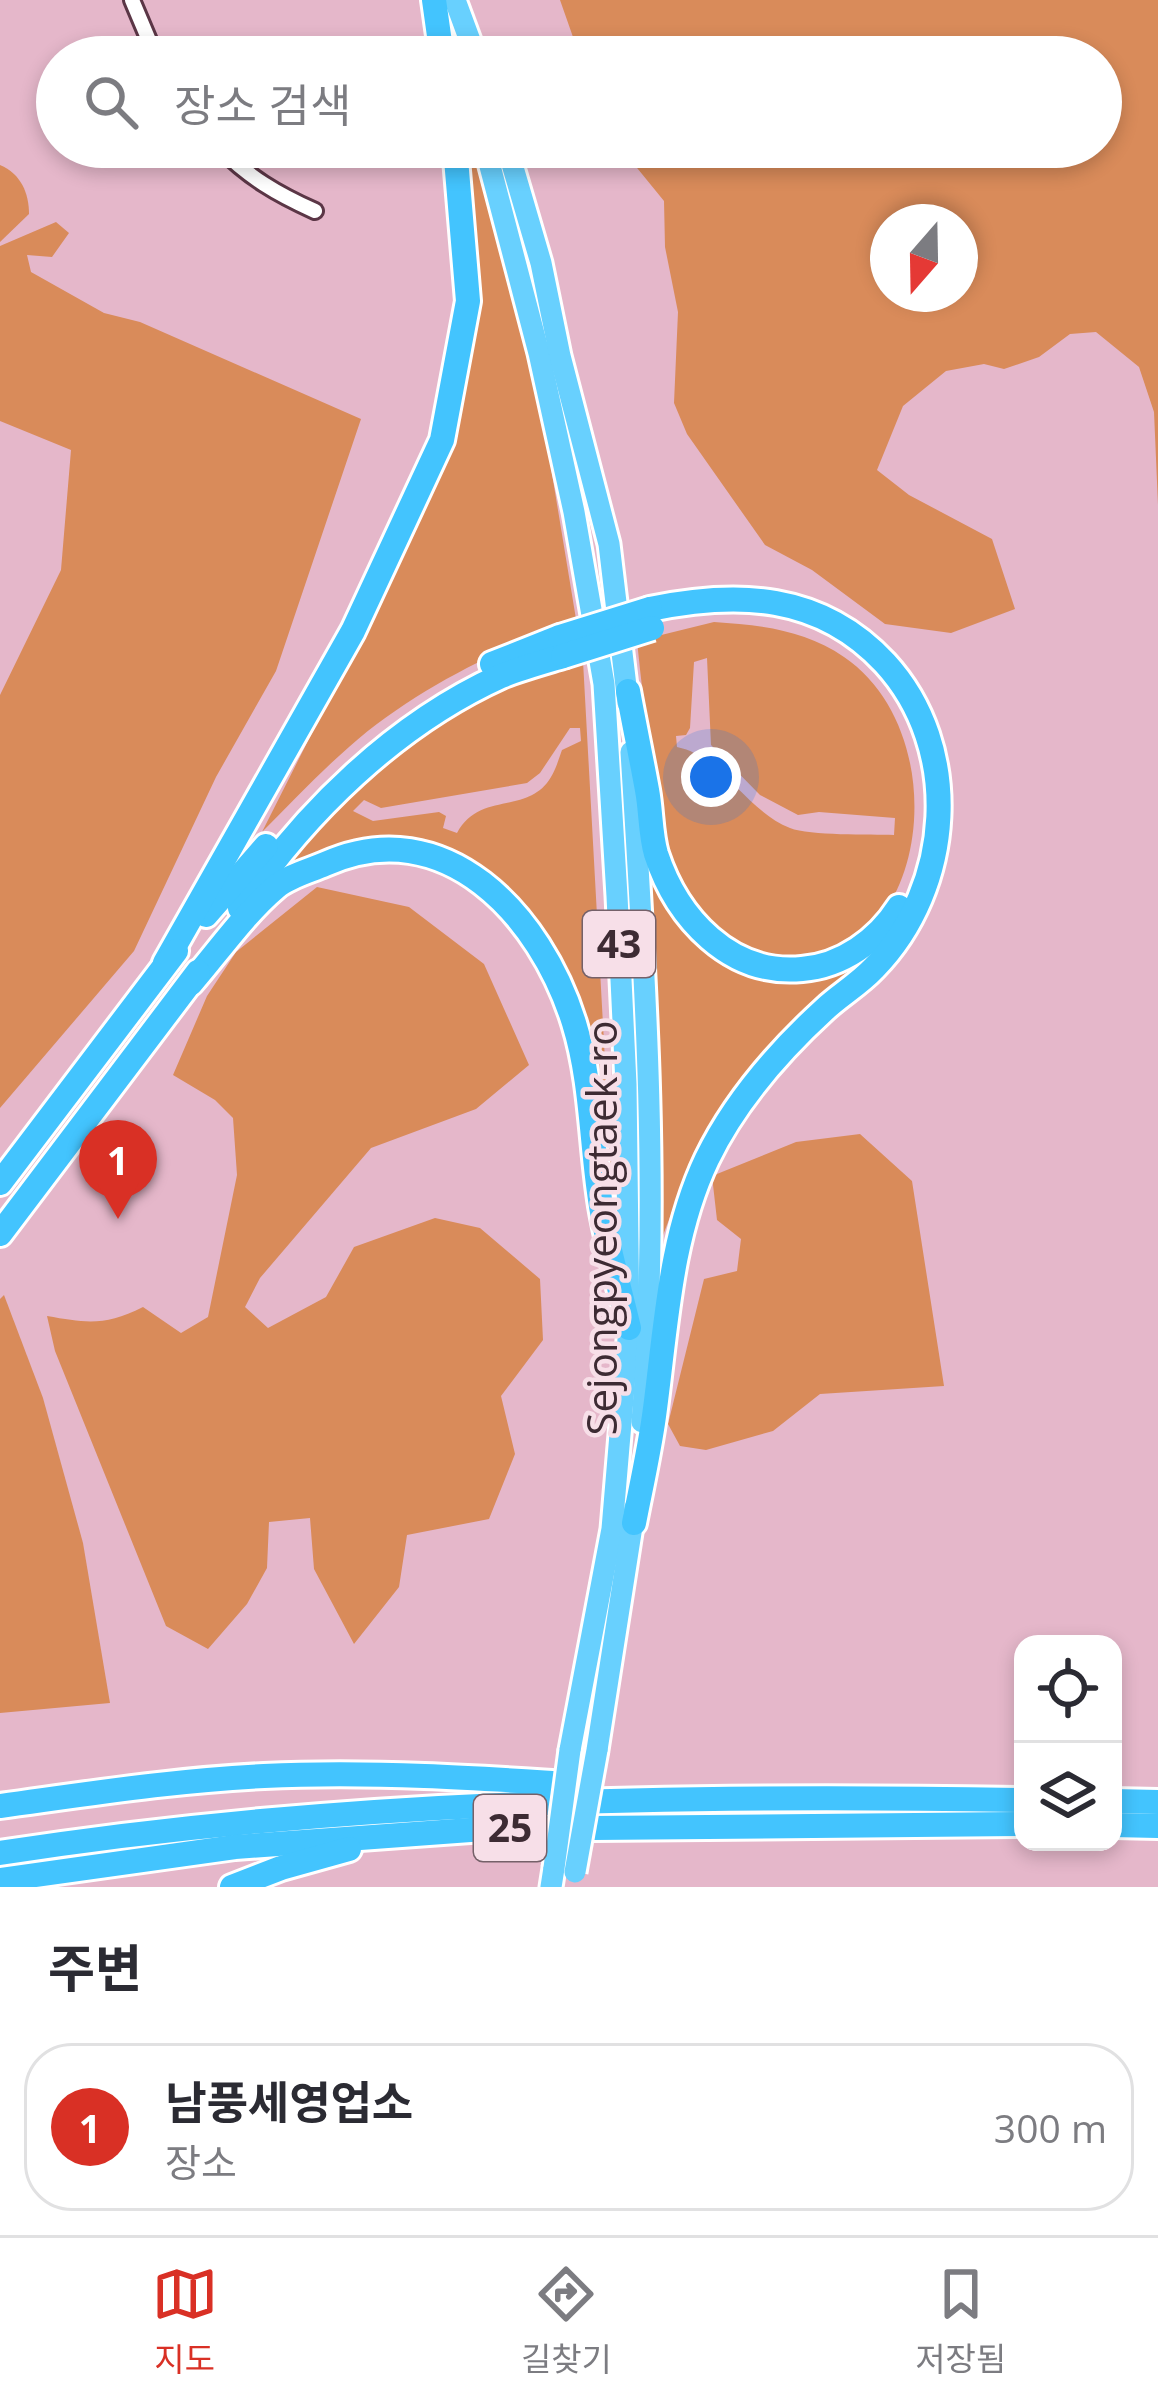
<!DOCTYPE html>
<html lang="ko">
<meta charset="utf-8">
<style>
body{margin:0;font-family:"Open Sans","Noto Sans KR",sans-serif;background:#f7f7f7;color:#2b2b33}
.controls{position:absolute;right:36px;bottom:36px;display:grid;overflow:hidden;border-radius:24px;box-shadow:0 6px 18px #0003}
.controls button{width:108px;height:108px;display:grid;place-items:center;padding:0;border:0;border-bottom:3px solid #e1e1e2;background:#fff;color:#2b2b33;font:60px sans-serif}
.compass{position:absolute;left:870px;top:204px;width:108px;height:108px;border-radius:50%;background:#fff;box-shadow:0 6px 18px #0003;rotate:200deg}
.you{position:absolute;left:711px;top:777px;width:42px;height:42px;margin:-30px;border:9px solid #fff;border-radius:50%;background:#1a73e8;box-shadow:0 0 0 18px #1a73e833}
.badge{display:grid;place-items:center;width:78px;height:78px;border-radius:50%;background:#d93025;color:#fff;font-size:39px;font-weight:700}
.pin{position:absolute;translate:-50% -99px;filter:drop-shadow(0 3px 6px #0008)}
.pin::after{content:'';position:absolute;top:63px;width:42px;height:36px;background:inherit;clip-path:polygon(0 0,100% 0,50% 100%)}
.list{margin:0;padding:0;list-style:none}
h2{display:flex;justify-content:space-between;align-items:center;height:156px;margin:0;padding:0 48px;font-size:51px}
h2 small{font-size:39px;font-weight:400;color:#7c7c81}
.list li{display:grid;grid-template-columns:78px 1fr auto;gap:36px;align-items:center;box-sizing:border-box;height:168px;margin:0 24px 24px;padding:0 24px;border:3px solid #e1e1e2;border-radius:48px}
.list b{display:block;font-size:45px;white-space:nowrap}
.list p{margin:0;font-size:39px;white-space:nowrap;color:#7c7c81}
.list em{font-size:39px;font-style:normal;color:#7c7c81}
.icon{flex:none;width:66px;height:66px;fill:none;stroke:currentColor;stroke-width:2;stroke-linecap:round;stroke-linejoin:round}
.map{position:relative;flex:none;width:1158px;height:1887px;overflow:hidden}
.search{position:absolute;background:#fff;box-shadow:0 6px 18px #0003;left:36px;right:36px;top:36px;height:132px;display:flex;align-items:center;gap:30px;box-sizing:border-box;padding:0 42px;border-radius:66px;color:#7c7c81;font-size:45px}
.sheet{height:348px;background:#fff}
nav{display:flex;justify-content:space-around;align-items:center;box-sizing:border-box;height:168px;border-top:3px solid #e1e1e2;background:#fff;font-size:33px;color:#7c7c81}
nav a{display:grid;justify-items:center;gap:6px}
nav .on{color:#d93025}
.map>svg:first-child{display:block}
.green{fill:#d98b5a;fill-rule:evenodd}
.lines{fill:none;stroke-linecap:round;stroke-linejoin:round}
.minor-casing{stroke:#5b3646;stroke-width:20}
.trunk-casing{stroke:#fff;stroke-width:27}
.motorway-casing{stroke:#fff;stroke-width:30}
.minor{stroke:#fff;stroke-width:14}
.trunk{stroke:#68d0fe;stroke-width:21}
.motorway{stroke:#43c4fe;stroke-width:24}
.trunk-bridge-casing{stroke:#fff;stroke-width:27;stroke-linecap:butt}
.motorway-bridge-casing{stroke:#fff;stroke-width:30;stroke-linecap:butt}
.trunk-bridge{stroke:#68d0fe;stroke-width:21}
.motorway-bridge{stroke:#43c4fe;stroke-width:24}
.labels{text-anchor:middle;stroke-width:9;stroke-linejoin:round;paint-order:stroke}
.shield{fill:#f7dfe8;stroke:#756169;stroke-width:3}
.shield-label{font-size:39px;font-weight:bold;fill:#3d2b33}
.street-label{font-size:42px;fill:#3d2b33;stroke:#f7dfe8}
</style>
<div class="map">
<svg width="1158" height="1887" viewBox="0 0 1158 1887">
<rect width="100%" height="100%" fill="#e5b7ca"/>
<g class="green">
<path d="M560,0H1158V505L1154,412L1139,367L1096,332L1070,334L1039,357L1004,369L984,364L946,371L903,406L877,470L909,495L992,539L1015,609L951,633L885,624L812,570L765,545L687,434L674,403L678,312L665,247L664,201L620,147H1101V57H580ZM888,222H960V294H888Z"/>
<path d="M466,147H473L535,371L576,619C496,651 415,689 349,747C319,773 291,803 262,832L426,507L451,446L480,304Z"/>
<path d="M0,165C21,174 29,193 29,214L0,242Z"/>
<polygon points="56,222 69,233 52,257 27,255 31,272 104,313 140,322 361,419 276,671 216,777 134,951 0,1108 0,695 61,570 71,450 0,421 0,246"/>
<path d="M714,622C760,625 805,630 844,657C966,740 925,1001 756,955C710,943 678,893 664,849C657,830 657,806 655,786C648,738 642,690 637,641ZM707,658L711,745L760,795L798,815L819,812L895,818L894,835C870,834 810,836 790,828C746,811 722,756 677,747L676,736L686,735L690,728L694,662Z"/>
<path d="M583,661L613,1206L587,1048L554,951L521,902L488,874L331,850L277,867C370,775 453,694 583,661ZM570,728H580L581,741L562,750C559,758 556,769 551,777C528,816 480,790 457,833L443,828L446,816L439,812L373,821L353,811L364,800L381,808L527,783L540,773Z"/>
<path d="M650,873C664,891 671,912 684,930C714,969 765,986 812,979C829,977 848,964 864,957L753,1064L692,1159L662,1238Z"/>
<path d="M317,887L409,907L484,964L529,1065L476,1109L371,1148L260,1278L245,1307L268,1328L326,1297L354,1247L435,1218L480,1228L540,1279L543,1340L501,1396L515,1454L489,1519L407,1535L399,1587L354,1644L314,1569L310,1518L269,1522L267,1568L247,1604L208,1649L166,1626L55,1351L47,1316C87,1323 105,1326 143,1307L181,1333L208,1317L237,1175L233,1118L215,1100L173,1075L207,996L236,952Z"/>
<polygon points="860,1134 912,1181 944,1386 820,1394 773,1431 706,1450 680,1446 668,1424 704,1279 737,1271 741,1239 717,1220 712,1176 796,1142"/>
<polygon points="4,1295 43,1398 83,1543 110,1703 0,1713 0,1299"/>
</g>
<g class="lines">
<g class="minor-casing">
<g id="minor">
<polyline points="132,0 156,57"/>
<path d="M219,147C248,177 277,194 315,211"/>
</g>
</g>
<g class="trunk-casing">
<g id="trunk">
<polyline points="455,0 476,57"/>
<polyline points="485,147 539,353 574,512 604,684 617,896 626,1084 629,1328 612,1529 570,1750"/>
<polyline points="507,147 541,263 560,356 609,544 628,703"/>
<path d="M631,752C645,974 660,1200 642,1422"/>
<polyline points="597,1750 635,1507"/>
<polyline points="551,1887 554,1868"/>
</g>
</g>
<g class="motorway-casing">
<g id="motorway">
<polyline points="434,0 442,57"/>
<polyline points="492,664 560,637"/>
<path d="M628,691C634,724 641,757 647,790C651,811 650,834 656,854C677,918 730,976 802,969C842,966 878,940 899,907"/>
<path d="M240,908C304,813 395,724 501,676C521,668 543,662 563,656"/>
<polyline points="206,915 266,846"/>
<polyline points="165,963 353,631 442,440 468,301 455,147"/>
<path d="M191,983C218,952 244,914 276,887C289,876 309,871 325,864C445,810 541,916 574,1023C593,1084 591,1150 602,1212C609,1251 620,1290 629,1328"/>
<polyline points="0,1183 176,951"/>
<polyline points="0,1234 198,972"/>
<path d="M634,1523C641,1487 649,1452 654,1416C666,1329 669,1239 707,1159C735,1101 778,1052 825,1009C840,995 859,984 874,968C953,887 963,748 885,663C820,593 737,591 650,609"/>
<polyline points="1113,1801 1158,1802"/>
<path d="M0,1806C88,1794 176,1780 264,1776C371,1771 478,1778 585,1785"/>
<polyline points="1113,1825 1158,1826"/>
<path d="M0,1853C339,1800 681,1794 1023,1800"/>
<polyline points="0,1880 235,1847 484,1829 1023,1824"/>
<polyline points="232,1887 281,1868 349,1849"/>
</g>
</g>
<use href="#minor" class="minor"/>
<use href="#trunk" class="trunk"/>
<use href="#motorway" class="motorway"/>
<g class="trunk-bridge-casing">
<g id="trunk-bridge">
<polyline points="554,1868 570,1750"/>
<polyline points="575,1872 597,1750"/>
</g>
</g>
<g class="motorway-bridge-casing">
<g id="motorway-bridge">
<polyline points="560,637 650,609"/>
<polyline points="563,656 652,628"/>
</g>
</g>
<use href="#trunk-bridge" class="trunk-bridge"/>
<use href="#motorway-bridge" class="motorway-bridge"/>
</g>
<g class="labels">
<g class="shield">
<rect x="583" y="911" width="72" height="66" rx="9"/>
<rect x="474" y="1795" width="72" height="66" rx="9"/>
</g>
<g class="shield-label">
<text x="619" y="958">43</text>
<text x="510" y="1842">25</text>
</g>
<g class="street-label">
<text transform="translate(602 1228) rotate(-90)" y="15">Sejongpyeongtaek-ro</text>
</g>
</g>
</svg>
<div class="controls">
<button><svg class="icon" aria-label="locate" viewBox="0 0 24 24"><circle cx="12" cy="12" r="6"/><path d="M12 2v4M12 18v4M2 12h4M18 12h4"/></svg></button>
<button><svg class="icon" aria-label="layers" viewBox="0 0 24 24"><path d="M12 4l9 5-9 5-9-5zM3 14l9 5 9-5"/></svg></button>
</div>
<svg class="compass" viewBox="-18 -18 36 36"><path d="M0-13l5 13h-10z" fill="#e53935"/><path d="M0 13l5-13h-10z" fill="#7c7c81"/></svg>
<div class="you"></div>
<div class="pin badge" style="left:118px;top:1219px">1</div>
<div class="search"><svg class="icon" aria-label="search" viewBox="0 0 24 24"><circle cx="10" cy="10" r="6"/><path d="M15 15l6 6"/></svg>장소 검색</div>
</div>
<section class="sheet">
<h2>주변<small></small></h2>
<ul class="list">
<li><span class="badge">1</span><div><b>남풍세영업소</b><p>장소</p></div><em>300 m</em></li>
</ul>
</section>
<nav>
<a class="on"><svg class="icon" aria-label="map" viewBox="0 0 24 24"><path d="M3 6l6-2 6 2 6-2v14l-6 2-6-2-6 2zM9 4v14M15 6v14"/></svg>지도</a>
<a><svg class="icon" aria-label="directions" viewBox="0 0 24 24"><path d="M12 3l9 9-9 9-9-9zM9 14v-3h6M13 9l2 2-2 2"/></svg>길찾기</a>
<a><svg class="icon" aria-label="saved" viewBox="0 0 24 24"><path d="M7 4h10v16l-5-4-5 4z"/></svg>저장됨</a>
</nav>
